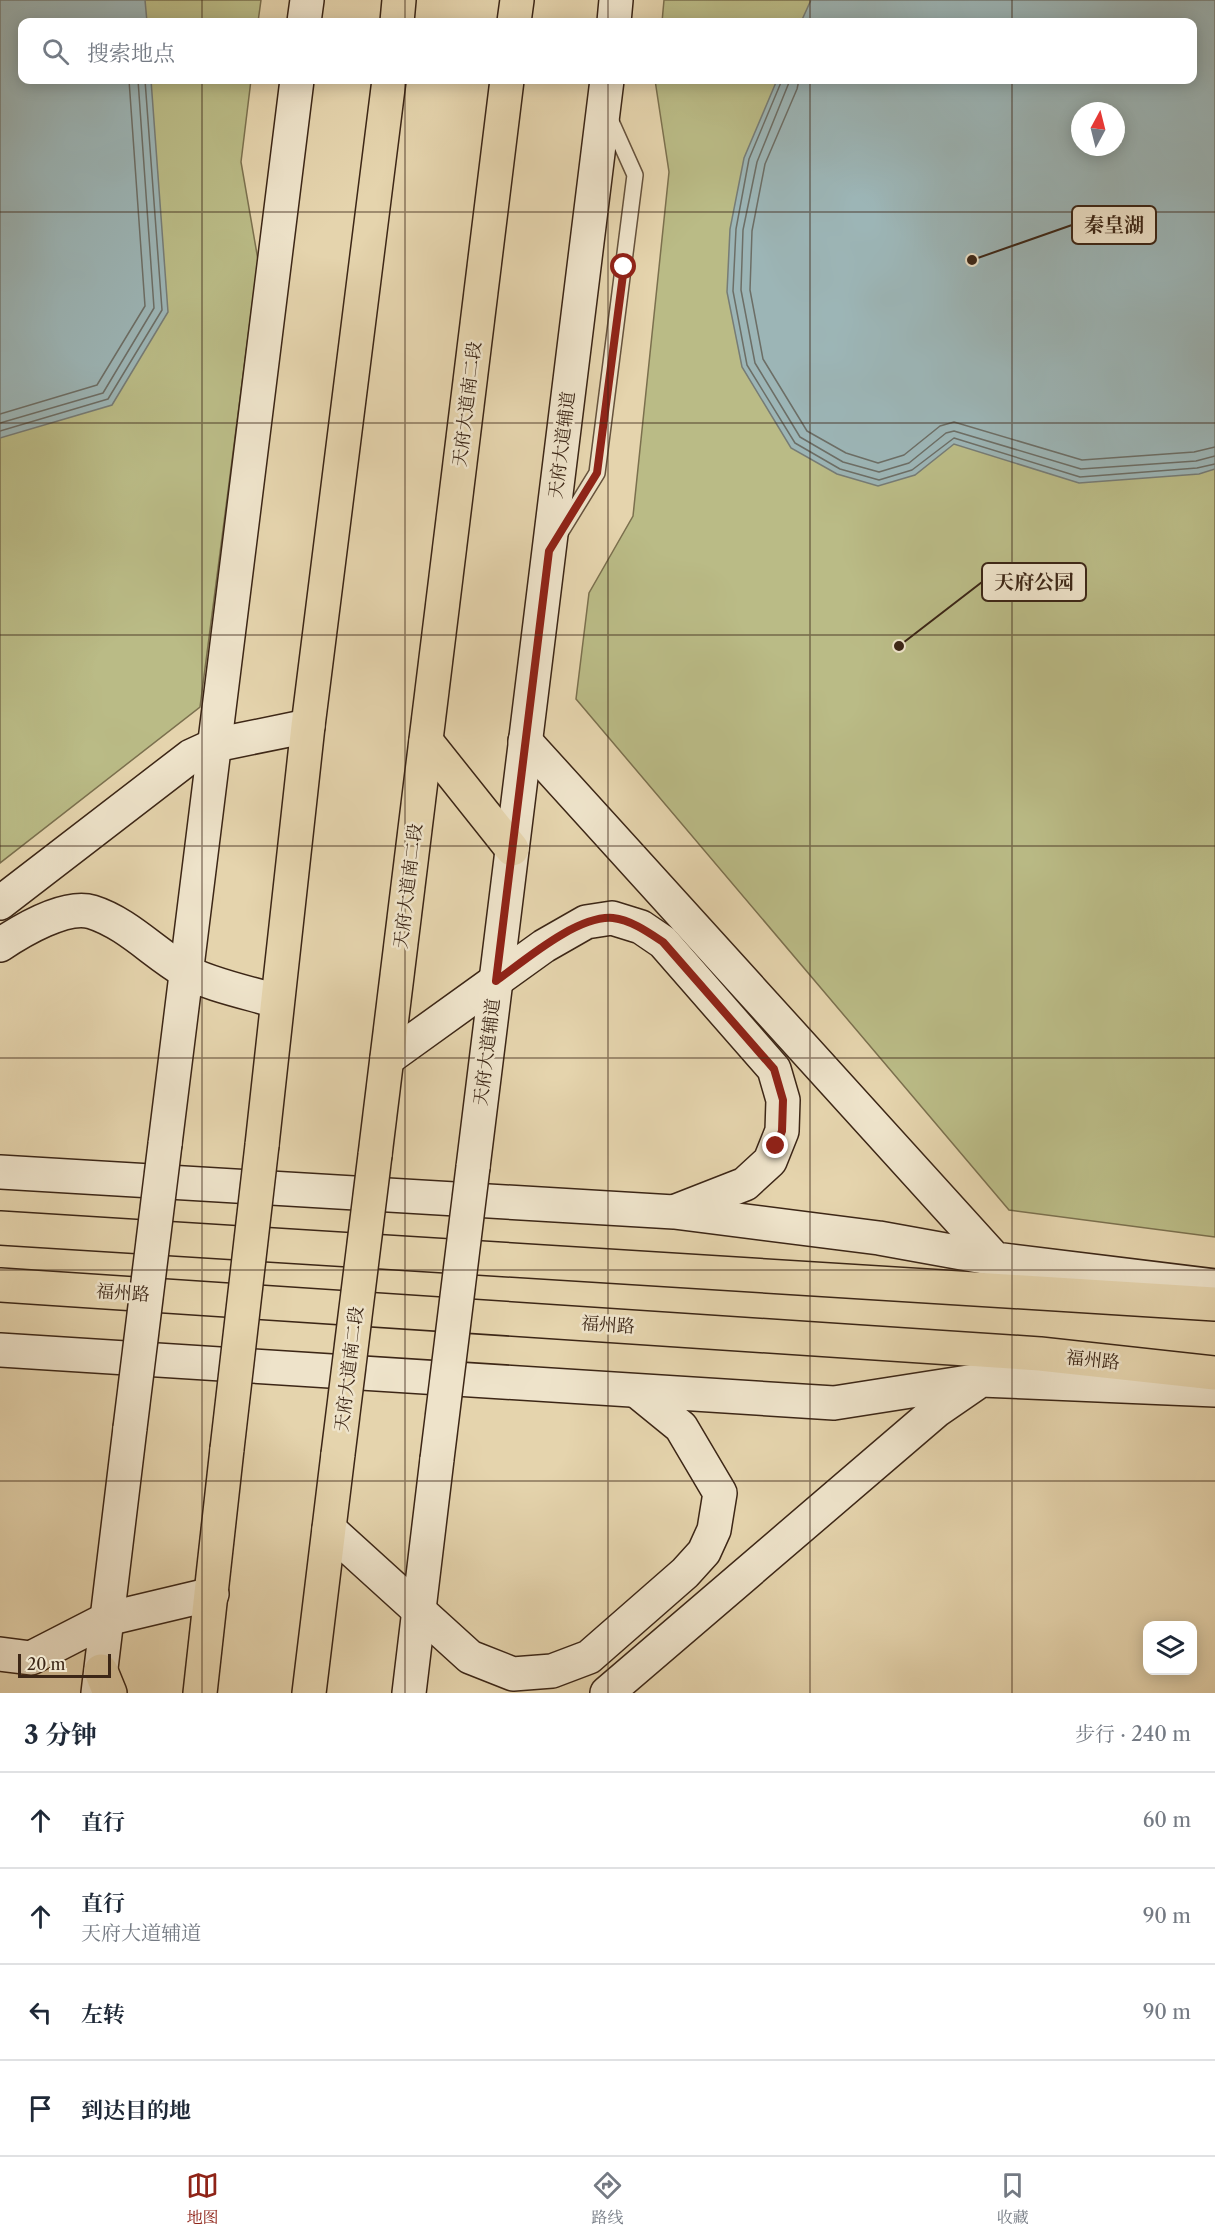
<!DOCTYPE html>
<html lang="zh">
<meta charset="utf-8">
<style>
body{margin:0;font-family:"Libre Caslon Text","Noto Serif SC",serif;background:#f6f6f7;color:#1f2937}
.controls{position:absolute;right:18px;bottom:18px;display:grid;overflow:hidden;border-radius:12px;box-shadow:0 3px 15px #0003}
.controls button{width:54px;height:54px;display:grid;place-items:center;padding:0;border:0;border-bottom:2px solid #e0e1e3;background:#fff;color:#1f2937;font:30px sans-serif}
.compass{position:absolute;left:1071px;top:102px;width:54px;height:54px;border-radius:50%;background:#fff;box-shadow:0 3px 15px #0003;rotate:7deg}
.scale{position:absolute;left:18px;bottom:15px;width:93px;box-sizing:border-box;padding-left:6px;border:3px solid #3c2616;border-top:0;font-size:16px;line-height:21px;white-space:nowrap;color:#3c2616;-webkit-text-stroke:4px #eee3ca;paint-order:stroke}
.stop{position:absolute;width:18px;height:18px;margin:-14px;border:4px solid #8f2418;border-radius:50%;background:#fff}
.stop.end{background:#8f2418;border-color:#fff;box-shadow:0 2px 6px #0008}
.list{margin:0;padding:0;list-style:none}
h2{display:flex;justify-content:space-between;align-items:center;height:78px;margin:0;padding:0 24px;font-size:26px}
h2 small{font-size:20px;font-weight:400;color:#747a83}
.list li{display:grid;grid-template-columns:39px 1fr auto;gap:18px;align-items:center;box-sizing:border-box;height:96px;padding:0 24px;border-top:2px solid #e0e1e3}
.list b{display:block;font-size:22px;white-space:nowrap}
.list p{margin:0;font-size:20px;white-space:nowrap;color:#747a83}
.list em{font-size:20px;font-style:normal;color:#747a83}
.icon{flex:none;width:33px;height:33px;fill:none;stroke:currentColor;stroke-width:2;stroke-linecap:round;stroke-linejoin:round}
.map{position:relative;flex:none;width:1215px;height:1693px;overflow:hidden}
.search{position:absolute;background:#fff;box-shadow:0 3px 15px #0003;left:18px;right:18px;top:18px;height:66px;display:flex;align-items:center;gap:15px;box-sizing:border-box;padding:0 21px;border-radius:12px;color:#747a83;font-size:22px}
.sheet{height:462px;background:#fff}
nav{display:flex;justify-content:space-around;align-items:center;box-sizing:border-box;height:84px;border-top:2px solid #e0e1e3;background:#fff;font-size:16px;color:#747a83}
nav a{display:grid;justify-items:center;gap:3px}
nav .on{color:#8f2418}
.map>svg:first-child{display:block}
.green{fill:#babb86;stroke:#7b704e;stroke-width:1.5;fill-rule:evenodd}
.water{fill:#9cb5b6;stroke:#767c76;stroke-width:1.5;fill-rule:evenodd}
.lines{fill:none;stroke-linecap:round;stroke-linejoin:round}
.shore{stroke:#6c6e66;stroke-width:1.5}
.lane-casing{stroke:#66523c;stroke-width:18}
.secondary-casing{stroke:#3c2616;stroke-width:36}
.primary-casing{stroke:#3c2616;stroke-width:36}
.highway-casing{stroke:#3c2616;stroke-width:36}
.lane{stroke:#eee3ca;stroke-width:15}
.secondary{stroke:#eee3ca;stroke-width:33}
.primary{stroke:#e5d4ad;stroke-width:33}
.highway{stroke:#e5d4ad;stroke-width:33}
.secondary-bridge-casing{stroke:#3c2616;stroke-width:36;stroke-linecap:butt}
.highway-bridge-casing{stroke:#3c2616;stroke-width:36;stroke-linecap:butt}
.secondary-bridge{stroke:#eee3ca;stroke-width:33}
.highway-bridge{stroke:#e5d4ad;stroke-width:33}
.route{stroke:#8f2418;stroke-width:8}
.grid{fill:none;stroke:#3c2616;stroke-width:1.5;stroke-opacity:0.55}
.labels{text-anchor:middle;stroke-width:5;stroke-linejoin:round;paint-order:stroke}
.street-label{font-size:18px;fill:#3c2616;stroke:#eee3ca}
.leader{fill:none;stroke:#3c2616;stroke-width:2}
.callout-dot{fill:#3c2616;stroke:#eee3ca;stroke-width:2}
.callout{fill:#eee3ca;stroke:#3c2616;stroke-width:2}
.callout-label{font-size:20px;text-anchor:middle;font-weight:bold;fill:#3c2616}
</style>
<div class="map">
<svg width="1215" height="1693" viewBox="0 0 1215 1693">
<rect width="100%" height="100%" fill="#e5d4ad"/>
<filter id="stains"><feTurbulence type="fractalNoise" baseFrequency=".00333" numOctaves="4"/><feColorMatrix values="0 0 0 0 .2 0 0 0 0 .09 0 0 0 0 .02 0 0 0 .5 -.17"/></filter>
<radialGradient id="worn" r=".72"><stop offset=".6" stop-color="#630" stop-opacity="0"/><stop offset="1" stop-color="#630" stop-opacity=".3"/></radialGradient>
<g class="green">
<polygon points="0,0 261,0 258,22 22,22 22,80 251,80 241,162 258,260 200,707 0,863"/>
<path d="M664,0H1215V1237L1009,1210L576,699L589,593L633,516L669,172L655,80H1192V22H662ZM1080,111H1116V147H1080Z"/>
</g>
<g class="water">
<polygon points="0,0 145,0 147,22 22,22 22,80 151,80 168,312 112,405 0,438"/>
<path d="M811,0H1215V469L1199,474L1079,483L954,444L915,475L878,486L837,474L791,448L742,367L727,292L730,229L744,158L777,80H1192V22H801ZM1080,111H1116V147H1080Z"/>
</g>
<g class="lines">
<g class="shore">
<polyline points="782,80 749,159 736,229 733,291 747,365 795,443 840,469 879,480 912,470 954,438 1080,477 1197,468 1215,464"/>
<polyline points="790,80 757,162 743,230 741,290 755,363 800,437 843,462 879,472 909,463 946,433 954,431 1081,469 1196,461 1215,456"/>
<polyline points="799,80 797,89 765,164 752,231 750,290 763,359 807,431 846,453 878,463 904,455 940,426 954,422 1082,460 1194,452 1215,447"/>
<polyline points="0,414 97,385 145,306 129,80"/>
<polyline points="0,423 103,393 154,308 138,80"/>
<polyline points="0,431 108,399 162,310 145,80"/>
</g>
<g class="lane-casing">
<polyline id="lane" points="560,533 597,473 635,175 609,117"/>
</g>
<g class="secondary-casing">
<g id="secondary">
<polyline points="304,22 307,0"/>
<polyline points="614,22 616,0"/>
<polyline points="525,741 995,1259 1215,1286"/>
<polyline points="0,903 191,756 215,745 308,726"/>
<path d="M0,945C21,931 66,904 92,912C127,923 154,953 185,971C207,984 250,993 276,1001"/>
<polyline points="387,1059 544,946 586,922 612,918 641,927 663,942 774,1069 783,1100 782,1131 770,1161 745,1184 676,1211"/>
<polyline points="165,1144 297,80"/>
<polyline points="473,1167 607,80"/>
<polyline points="0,1172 674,1212 879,1238 995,1259"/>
<polyline points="0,1350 834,1403 981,1380"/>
<polyline points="329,1529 470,1657 513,1674 552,1671 589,1657 685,1573 704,1552 714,1530 720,1493 681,1427 638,1392"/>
<polyline points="0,1654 31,1658 107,1619 212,1594"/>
<polyline points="98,1693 130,1428"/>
<polyline points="409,1693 437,1459"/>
<polyline points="607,1693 936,1411 981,1380 1215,1390"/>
</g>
</g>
<g class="primary-casing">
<g id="primary">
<polyline points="0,1228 1215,1304"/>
<polyline points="0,1285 1040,1354 1215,1373"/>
</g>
</g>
<g class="highway-casing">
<g id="highway">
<polyline points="397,22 399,0"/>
<polyline points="514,22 517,0"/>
<polyline points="426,741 512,849"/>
<polyline points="262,1145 308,726 389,80"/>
<polyline points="375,1155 507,80"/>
<polyline points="101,1671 110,1693"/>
<polyline points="200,1693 227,1449"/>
<polyline points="309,1693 338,1454"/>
</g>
</g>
<use href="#lane" class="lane"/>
<use href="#secondary" class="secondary"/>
<use href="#primary" class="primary"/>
<use href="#highway" class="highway"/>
<g class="secondary-bridge-casing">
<g id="secondary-bridge">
<polyline points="130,1428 165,1144"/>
<polyline points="437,1459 473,1167"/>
</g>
</g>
<g class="highway-bridge-casing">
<g id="highway-bridge">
<polyline points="227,1449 262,1145"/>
<polyline points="338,1454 375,1155"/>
</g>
</g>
<use href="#secondary-bridge" class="secondary-bridge"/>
<use href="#highway-bridge" class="highway-bridge"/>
</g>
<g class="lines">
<path class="route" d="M624,267L597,473L549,551L496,981C524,961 577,915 613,918C631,920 648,932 663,942L774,1069L783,1100L782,1131L776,1146"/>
</g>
<path class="grid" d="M202,0V22M405,0V22M608,0V22M810,0V22M1012,0V22M202,80V1693M405,80V1693M608,80V1693M810,80V1693M1012,80V1693M0,212H1215M0,423H1215M0,635H1215M0,846H1215M0,1058H1215M0,1270H1215M0,1481H1215"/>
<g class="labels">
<g class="street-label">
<text transform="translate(467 404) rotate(-83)" y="6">天府大道南二段</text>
<text transform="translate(562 445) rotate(-83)" y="6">天府大道辅道</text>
<text transform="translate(408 886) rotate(-83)" y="6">天府大道南二段</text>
<text transform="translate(487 1052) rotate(-83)" y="6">天府大道辅道</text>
<text transform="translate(123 1293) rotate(4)" y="6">福州路</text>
<text transform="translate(608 1325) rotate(4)" y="6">福州路</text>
<text transform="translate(1093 1360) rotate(6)" y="6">福州路</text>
<text transform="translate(349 1369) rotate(-83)" y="6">天府大道南二段</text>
</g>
</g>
<path class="leader" d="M972 260L1072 225M899 646L982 582"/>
<g class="callout-dot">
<circle cx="972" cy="260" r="6"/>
<circle cx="899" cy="646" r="6"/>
</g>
<g class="callout">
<rect x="1072" y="206" width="84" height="38" rx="6"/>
<rect x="982" y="563" width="104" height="38" rx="6"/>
</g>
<g class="callout-label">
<text x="1114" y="232">秦皇湖</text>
<text x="1034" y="589">天府公园</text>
</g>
<rect width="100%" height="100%" filter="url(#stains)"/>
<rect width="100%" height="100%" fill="url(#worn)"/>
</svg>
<div class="controls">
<button><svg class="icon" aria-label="layers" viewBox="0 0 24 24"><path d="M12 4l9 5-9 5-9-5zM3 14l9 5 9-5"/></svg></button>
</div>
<svg class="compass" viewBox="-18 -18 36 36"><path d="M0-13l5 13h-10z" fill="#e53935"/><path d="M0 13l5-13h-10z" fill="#747a83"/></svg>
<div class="scale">20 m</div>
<div class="stop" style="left:624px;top:267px"></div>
<div class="stop end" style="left:776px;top:1146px"></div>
<div class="search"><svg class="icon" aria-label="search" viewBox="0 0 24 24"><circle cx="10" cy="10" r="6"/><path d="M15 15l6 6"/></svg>搜索地点</div>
</div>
<section class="sheet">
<h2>3 分钟<small>步行 · 240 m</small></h2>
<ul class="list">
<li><svg class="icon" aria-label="ahead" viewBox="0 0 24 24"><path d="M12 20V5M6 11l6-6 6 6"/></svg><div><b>直行</b></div><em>60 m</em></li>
<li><svg class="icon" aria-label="ahead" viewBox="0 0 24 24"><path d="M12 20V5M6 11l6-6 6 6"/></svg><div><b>直行</b><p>天府大道辅道</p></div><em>90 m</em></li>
<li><svg class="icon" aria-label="left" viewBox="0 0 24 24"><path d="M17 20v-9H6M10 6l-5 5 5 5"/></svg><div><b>左转</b></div><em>90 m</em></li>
<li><svg class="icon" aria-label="arrive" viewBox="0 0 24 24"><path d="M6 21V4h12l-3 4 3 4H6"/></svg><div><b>到达目的地</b></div></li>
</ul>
</section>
<nav>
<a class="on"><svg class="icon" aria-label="map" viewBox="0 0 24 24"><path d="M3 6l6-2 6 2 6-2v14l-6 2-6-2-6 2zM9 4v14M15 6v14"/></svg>地图</a>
<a><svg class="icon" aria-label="directions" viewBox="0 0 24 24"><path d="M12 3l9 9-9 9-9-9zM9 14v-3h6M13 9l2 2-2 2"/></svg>路线</a>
<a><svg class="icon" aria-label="saved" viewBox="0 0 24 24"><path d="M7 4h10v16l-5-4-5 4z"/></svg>收藏</a>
</nav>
